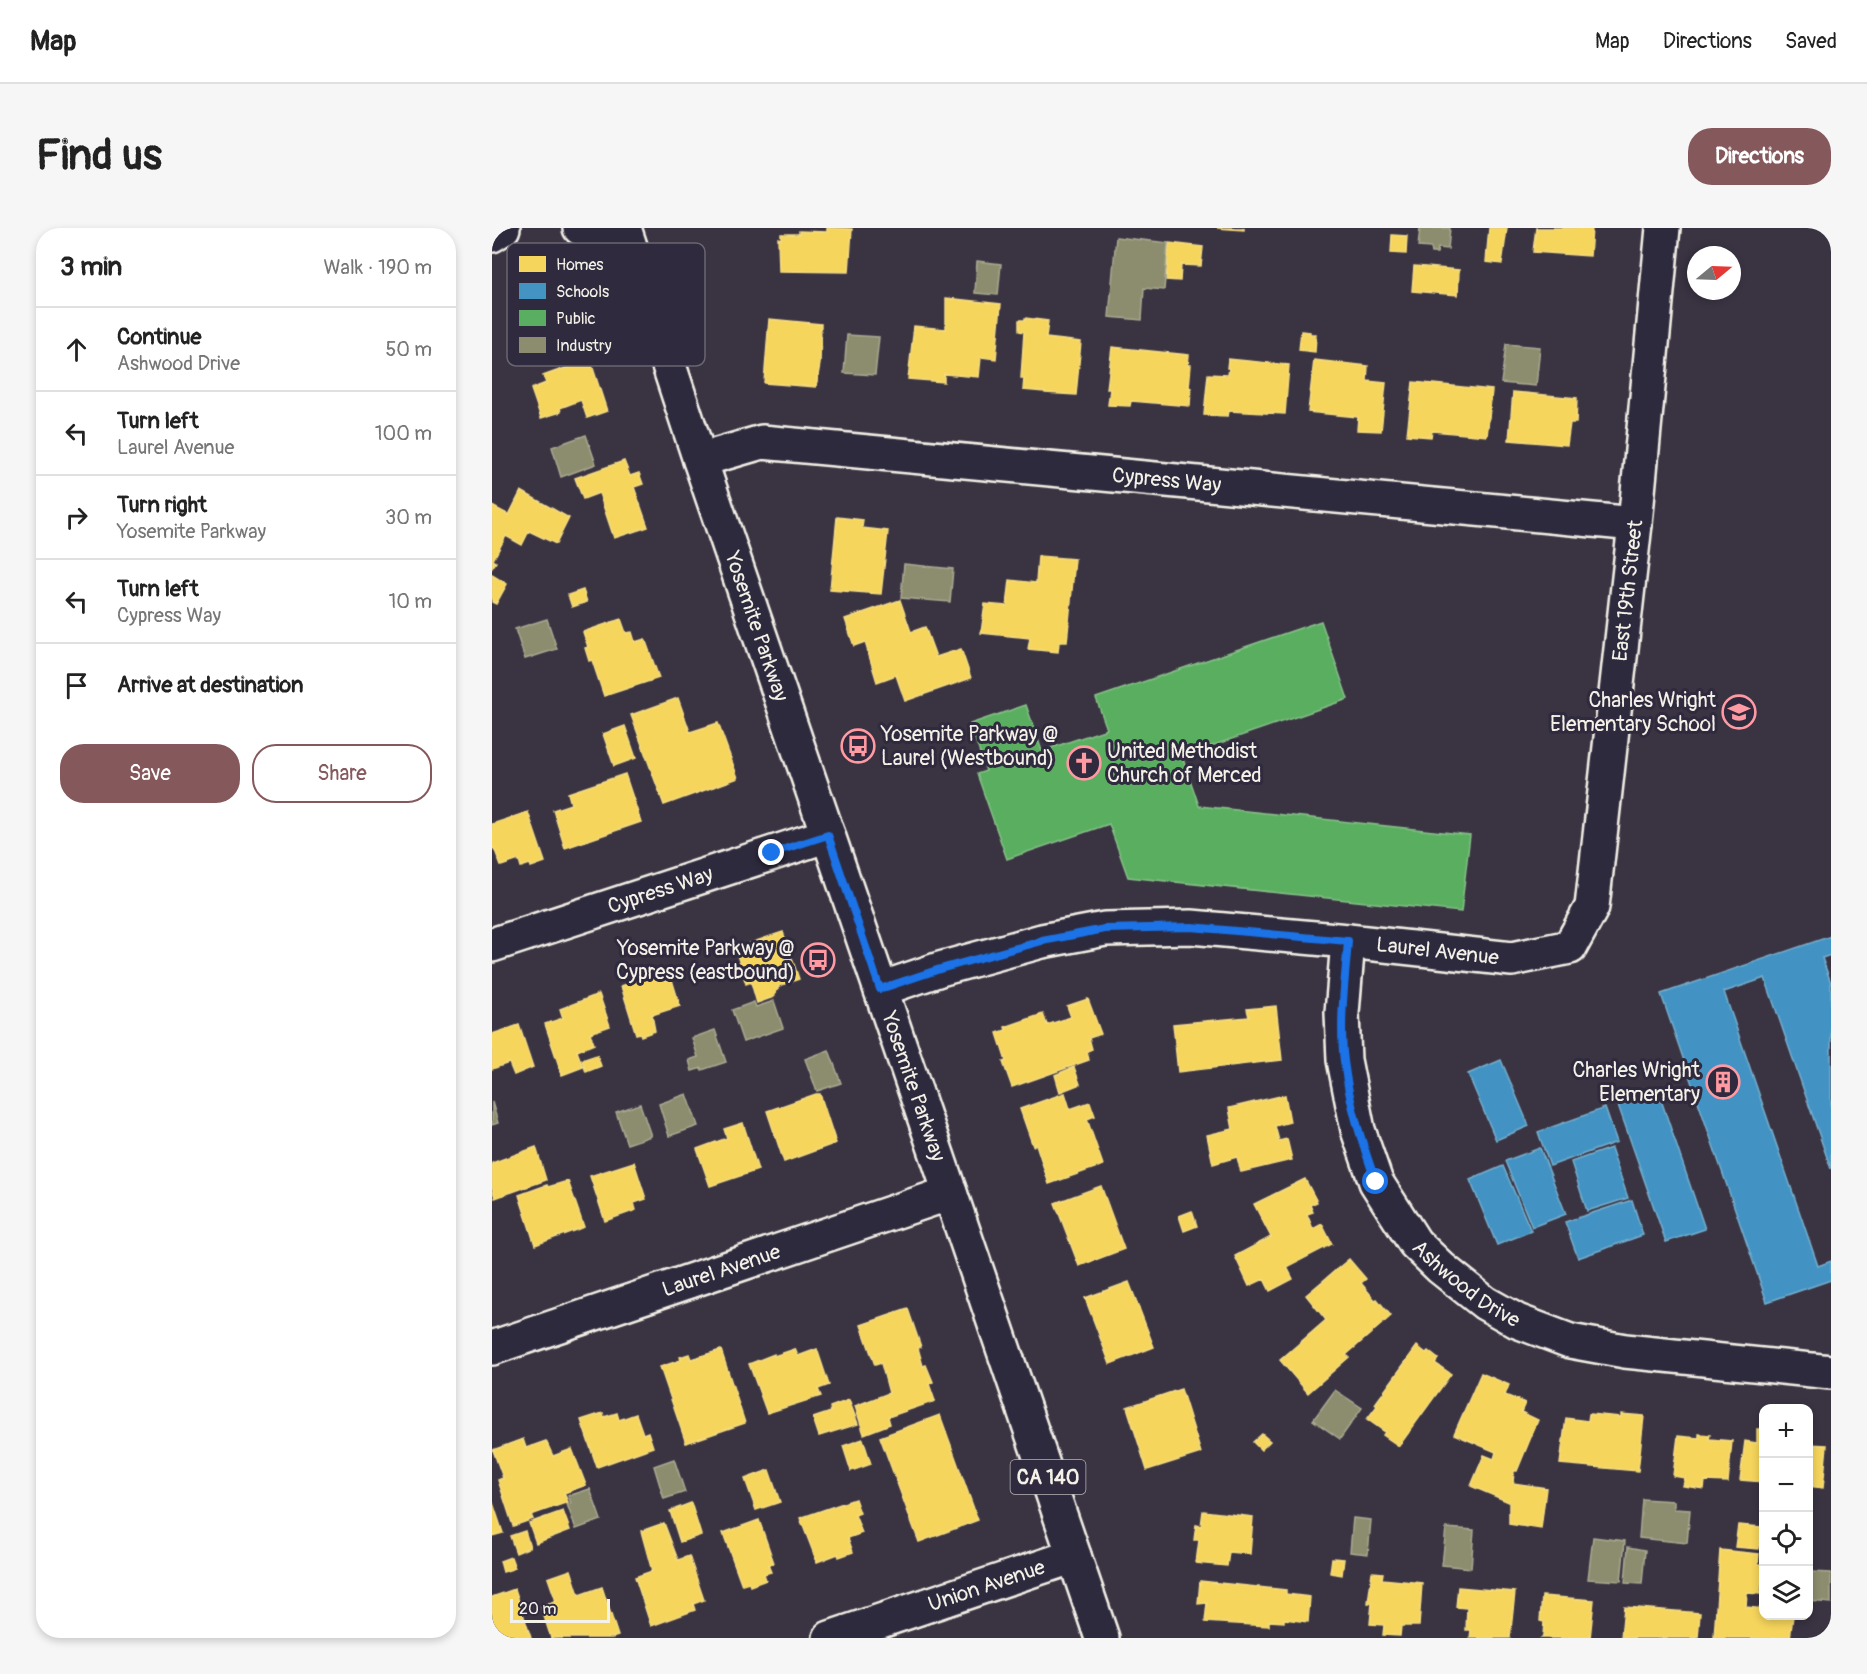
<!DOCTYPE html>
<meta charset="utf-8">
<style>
body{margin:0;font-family:Pangolin,sans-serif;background:#f6f6f6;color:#222}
.controls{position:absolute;right:18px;bottom:18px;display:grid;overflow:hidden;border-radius:12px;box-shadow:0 3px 9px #0003}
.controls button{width:54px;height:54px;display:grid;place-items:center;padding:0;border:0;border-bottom:2px solid #e0e0e0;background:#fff;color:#222;font:30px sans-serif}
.compass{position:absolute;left:1195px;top:18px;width:54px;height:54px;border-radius:50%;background:#fff;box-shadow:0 3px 9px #0003;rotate:71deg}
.scale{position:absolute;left:18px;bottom:15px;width:100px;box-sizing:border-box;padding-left:6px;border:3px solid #f4f1e8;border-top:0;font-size:16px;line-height:21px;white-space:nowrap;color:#f4f1e8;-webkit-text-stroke:4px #2f2a3d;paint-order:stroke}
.stop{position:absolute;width:18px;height:18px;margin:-14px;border:4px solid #1a73e8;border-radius:50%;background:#fff}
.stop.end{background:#1a73e8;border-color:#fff;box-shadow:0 2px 6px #0008}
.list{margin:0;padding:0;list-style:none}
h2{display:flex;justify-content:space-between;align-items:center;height:78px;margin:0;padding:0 24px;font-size:26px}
h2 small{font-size:20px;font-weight:400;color:#767676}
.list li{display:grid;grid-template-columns:39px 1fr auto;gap:18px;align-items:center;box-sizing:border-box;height:84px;padding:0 24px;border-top:2px solid #e0e0e0}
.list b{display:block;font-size:22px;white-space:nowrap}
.list p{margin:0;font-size:20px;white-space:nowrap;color:#767676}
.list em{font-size:20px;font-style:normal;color:#767676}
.actions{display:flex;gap:12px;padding:18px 24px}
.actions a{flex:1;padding:14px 0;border:2px solid #85585c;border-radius:24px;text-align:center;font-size:21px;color:#85585c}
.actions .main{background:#85585c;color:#fff}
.icon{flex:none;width:33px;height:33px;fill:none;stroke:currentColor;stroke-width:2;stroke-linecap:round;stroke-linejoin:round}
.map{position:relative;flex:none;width:1339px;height:1410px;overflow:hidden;border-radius:24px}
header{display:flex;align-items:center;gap:36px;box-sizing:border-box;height:84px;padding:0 30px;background:#fff;border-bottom:2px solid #e0e0e0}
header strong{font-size:28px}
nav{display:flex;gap:33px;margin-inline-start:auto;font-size:21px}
.intro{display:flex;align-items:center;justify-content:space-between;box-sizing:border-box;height:144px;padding:0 36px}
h1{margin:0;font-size:42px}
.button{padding:15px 27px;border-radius:24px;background:#85585c;color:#fff;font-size:21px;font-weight:700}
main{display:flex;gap:36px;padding:0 36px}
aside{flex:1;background:#fff;border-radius:24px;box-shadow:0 3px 9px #0003}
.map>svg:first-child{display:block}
.homes{fill:#f6d55c;stroke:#f5dd86;stroke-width:1.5}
.schools{fill:#4393c3;stroke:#78afce;stroke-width:1.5}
.public{fill:#5aae61;stroke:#88c28a;stroke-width:1.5}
.industry{fill:#8c8c6e;stroke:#abaa93;stroke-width:1.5}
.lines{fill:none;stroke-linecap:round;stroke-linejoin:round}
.minor-casing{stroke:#f4f1e8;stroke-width:38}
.major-casing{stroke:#f4f1e8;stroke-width:38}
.minor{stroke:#2f2a3d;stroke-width:33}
.major{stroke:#2f2a3d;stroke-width:33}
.route{stroke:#1a73e8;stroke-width:8}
.labels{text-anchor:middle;stroke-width:6;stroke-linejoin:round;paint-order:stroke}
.shield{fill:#2f2a3d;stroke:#b9b5b5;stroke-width:1.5}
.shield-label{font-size:20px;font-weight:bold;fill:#f4f1e8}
.street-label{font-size:21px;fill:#f4f1e8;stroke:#2f2a3d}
.poi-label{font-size:21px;fill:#f4f1e8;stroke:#2f2a3d;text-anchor:end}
.key{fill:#2f2a3d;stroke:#6a6670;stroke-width:1.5}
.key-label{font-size:16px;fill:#f4f1e8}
</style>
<header>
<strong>Map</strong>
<nav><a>Map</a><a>Directions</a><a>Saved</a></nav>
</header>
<div class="intro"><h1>Find us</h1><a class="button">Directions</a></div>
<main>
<aside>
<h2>3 min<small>Walk · 190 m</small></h2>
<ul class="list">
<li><svg class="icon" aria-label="ahead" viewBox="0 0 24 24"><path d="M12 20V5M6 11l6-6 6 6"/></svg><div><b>Continue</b><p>Ashwood Drive</p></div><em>50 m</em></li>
<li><svg class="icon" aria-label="left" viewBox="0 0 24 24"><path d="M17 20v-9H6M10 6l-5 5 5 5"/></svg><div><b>Turn left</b><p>Laurel Avenue</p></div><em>100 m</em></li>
<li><svg class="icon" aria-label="right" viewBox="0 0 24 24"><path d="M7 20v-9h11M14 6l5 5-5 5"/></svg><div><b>Turn right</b><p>Yosemite Parkway</p></div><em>30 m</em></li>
<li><svg class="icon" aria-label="left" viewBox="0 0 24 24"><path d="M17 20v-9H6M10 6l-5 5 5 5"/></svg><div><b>Turn left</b><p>Cypress Way</p></div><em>10 m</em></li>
<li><svg class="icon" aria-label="arrive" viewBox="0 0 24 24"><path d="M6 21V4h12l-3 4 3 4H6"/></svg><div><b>Arrive at destination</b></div></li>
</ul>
<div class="actions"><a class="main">Save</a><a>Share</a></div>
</aside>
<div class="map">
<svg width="1339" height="1410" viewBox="0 0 1339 1410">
<rect width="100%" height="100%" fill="#3a3342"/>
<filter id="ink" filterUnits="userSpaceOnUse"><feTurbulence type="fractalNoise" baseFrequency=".0167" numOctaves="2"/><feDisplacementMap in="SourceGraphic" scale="12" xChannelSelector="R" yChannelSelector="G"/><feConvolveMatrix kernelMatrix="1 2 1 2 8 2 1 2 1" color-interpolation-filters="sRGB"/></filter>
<g filter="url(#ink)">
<g class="homes">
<polygon points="335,0 360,1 357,44 287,43 286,10 289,11 289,6 307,6 307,3 335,4"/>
<polygon points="725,0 752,0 752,2"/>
<polygon points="997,0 1015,0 1010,36 994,34"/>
<polygon points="1044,0 1100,0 1098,28 1041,24"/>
<polygon points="900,7 915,8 914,26 899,25"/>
<polygon points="677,15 711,19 709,38 689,37 688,53 674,52"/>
<polygon points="922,38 967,42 966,67 920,63"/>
<polygon points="454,70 509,76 504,131 489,129 487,149 452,146 452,154 416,151 422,98 454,101"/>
<polygon points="533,90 556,93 554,110 589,114 584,167 553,165 553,164 531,162 532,150 529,150 532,104 527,103 527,92 533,92"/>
<polygon points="277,91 329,96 328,136 324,159 272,155"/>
<polygon points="809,103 818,104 818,106 824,106 823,124 807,122"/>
<polygon points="620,119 697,127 696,137 699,137 697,159 699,160 698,178 639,173 638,178 616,177 618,161 615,161"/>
<polygon points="98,131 115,183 95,190 89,172 68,180 69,184 49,190 39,161 54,155 51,148"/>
<polygon points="736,131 797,137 793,186 737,183 736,188 712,187 716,146 736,147 737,140 735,140"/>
<polygon points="822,132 876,138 875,153 894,155 889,203 865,202 866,189 816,184"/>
<polygon points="921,154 1000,162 995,208 940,203 939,209 915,207"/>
<polygon points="1021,164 1085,170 1084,195 1078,195 1075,217 1017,212"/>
<polygon points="132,233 138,248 147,245 151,256 142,259 156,299 122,310 107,265 91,271 83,250"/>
<polygon points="29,263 77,290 64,316 37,303 30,317 14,308 1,332 4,334 0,340 0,278 17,287"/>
<polygon points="345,289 371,292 370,300 396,303 389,366 338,362"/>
<polygon points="546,328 583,331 575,414 567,414 566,424 536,421 538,410 489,405 493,376 515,378 518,352 544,355"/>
<polygon points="0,347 15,356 4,376 0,374"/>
<polygon points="91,362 95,374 80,379 76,367"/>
<polygon points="408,372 419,404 433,399 444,429 469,421 479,450 413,473 404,447 385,454 373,414 362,418 353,391"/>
<polygon points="129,391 134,405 140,404 143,414 153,411 167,450 112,468 100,432 97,433 93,420 96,419 91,404"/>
<polygon points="186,470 198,504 226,495 246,550 172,577 139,487"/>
<polygon points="133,498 144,530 122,538 111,506"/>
<polygon points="133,546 149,594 73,620 61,582 79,576 76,565"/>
<polygon points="36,584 53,634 39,639 38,636 29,639 27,632 9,638 2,620 0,621 0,596"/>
<polygon points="291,704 307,751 287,758 282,769 265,775 259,754 254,756 243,720"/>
<polygon points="177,742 188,778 160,787 163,803 149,808 148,805 144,806 129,758"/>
<polygon points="107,766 118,798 98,805 102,816 85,823 91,839 70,847 53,796 71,790 68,781"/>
<polygon points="596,771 609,806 597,810 600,821 595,823 597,832 520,859 511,834 514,833 505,805 514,802 513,799 551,786 555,797 579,789 575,778"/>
<polygon points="784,778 790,832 686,844 681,796 757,789 755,781"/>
<polygon points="27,797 41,839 22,847 17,835 0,841 0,806"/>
<polygon points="105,827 109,838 94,844 90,832"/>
<polygon points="582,839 588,856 568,864 563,847"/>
<polygon points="573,865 578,881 598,874 603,888 595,891 611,937 557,956 544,916 541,918 528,881"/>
<polygon points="324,866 328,866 344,915 292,934 275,883"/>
<polygon points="793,867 798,894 783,898 787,913 795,911 800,932 749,944 745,929 721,936 715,907 741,901 737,880"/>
<polygon points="251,895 266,942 218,958 205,921 235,910 232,901"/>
<polygon points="44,919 54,952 3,970 0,959 0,935"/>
<polygon points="142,934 154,971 142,975 144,982 113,993 98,948"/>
<polygon points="813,951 825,974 818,977 821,984 815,986 821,1001 830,996 840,1016 795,1039 801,1051 778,1063 772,1051 757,1058 743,1028 779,1009 762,976"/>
<polygon points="76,953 92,999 43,1017 27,967 55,957 56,959"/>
<polygon points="609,958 632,1021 587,1038 563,975"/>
<polygon points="700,983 705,998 692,1003 687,988"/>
<polygon points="857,1031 874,1051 869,1055 883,1072 885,1071 899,1088 854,1127 857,1129 816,1165 788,1132 834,1092 814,1067"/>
<polygon points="637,1054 662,1119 618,1136 593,1070"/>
<polygon points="416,1081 429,1119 426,1120 431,1138 434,1137 441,1154 437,1156 443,1173 396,1189 398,1196 372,1206 363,1178 397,1165 389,1135 383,1137 369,1097"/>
<polygon points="925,1118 934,1125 936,1123 946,1131 943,1135 959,1146 907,1218 891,1207 893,1204 875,1191 885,1178 883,1176"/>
<polygon points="303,1121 306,1128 325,1121 337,1157 326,1161 329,1168 275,1185 257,1136 282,1126 282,1128"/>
<polygon points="229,1122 253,1195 194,1215 168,1139 189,1132 188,1129 197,1126 199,1131"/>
<polygon points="989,1145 1017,1157 1013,1167 1033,1175 1029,1184 1046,1192 1025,1243 1022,1243 1021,1255 1054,1260 1049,1301 1017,1296 1017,1274 979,1258 992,1227 1002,1231 1004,1224 962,1206"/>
<polygon points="689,1161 709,1225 655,1242 635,1179"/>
<polygon points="357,1172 366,1196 327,1208 321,1190 339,1184 338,1179"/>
<polygon points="111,1185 112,1189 125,1185 127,1192 144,1186 151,1206 156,1204 161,1219 105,1239 89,1192"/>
<polygon points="1097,1186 1129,1189 1129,1186 1152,1188 1146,1243 1068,1236 1074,1190 1096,1193"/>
<polygon points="448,1187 486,1292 427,1314 388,1209"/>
<polygon points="1265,1201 1272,1201 1272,1254 1248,1252 1253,1213 1265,1215"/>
<polygon points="770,1206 778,1213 769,1222 761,1214"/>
<polygon points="1207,1206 1218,1207 1217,1211 1240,1213 1236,1254 1213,1253 1212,1261 1191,1258 1193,1250 1181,1248 1186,1208 1207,1210"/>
<polygon points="31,1211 34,1220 54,1213 61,1228 80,1221 94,1257 72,1265 76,1274 39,1287 41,1291 21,1298 6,1252 11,1250 1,1222"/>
<polygon points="371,1211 379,1236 359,1243 351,1218"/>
<polygon points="1316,1216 1335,1217 1331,1260 1316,1258"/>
<polygon points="277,1242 288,1274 264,1282 253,1251"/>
<polygon points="363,1271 368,1285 363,1287 370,1305 356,1310 361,1324 347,1329 346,1326 325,1334 308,1290"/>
<polygon points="0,1272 11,1305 0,1308"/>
<polygon points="199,1275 209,1307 188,1314 178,1283"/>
<polygon points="71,1283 78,1302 44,1315 37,1295"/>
<polygon points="711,1283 761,1289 758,1326 737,1324 735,1338 704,1335 707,1312 702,1312 704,1297 709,1298"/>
<polygon points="267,1292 282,1335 276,1337 279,1344 272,1346 274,1352 258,1358 257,1355 250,1357 231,1305"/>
<polygon points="172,1295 186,1332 197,1328 212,1372 201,1376 203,1382 159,1398 143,1349 160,1343 149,1303"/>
<polygon points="1246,1297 1269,1299 1267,1321 1243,1319"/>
<polygon points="33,1303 38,1319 24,1325 18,1308"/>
<polygon points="1228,1322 1267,1326 1266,1336 1271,1336 1268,1366 1255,1365 1254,1379 1272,1381 1272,1388 1301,1388 1298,1410 1222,1410"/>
<polygon points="19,1329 23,1340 11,1344 8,1333"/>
<polygon points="840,1330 852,1331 850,1347 838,1345"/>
<polygon points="79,1342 87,1367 110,1359 126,1408 120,1410 59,1410 49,1379 64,1373 56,1350"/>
<polygon points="880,1344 891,1345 890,1351 930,1355 927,1398 909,1398 908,1408 891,1407 892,1397 878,1396 880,1375 876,1375"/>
<polygon points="708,1353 794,1362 794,1366 818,1369 816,1394 792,1391 792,1394 777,1393 777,1398 713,1394 715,1375 706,1376"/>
<polygon points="966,1359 1023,1364 1018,1410 978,1410 979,1402 974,1402 975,1380 964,1379"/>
<polygon points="23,1361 39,1410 0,1410 0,1369"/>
<polygon points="1050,1368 1102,1372 1098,1410 1049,1410 1051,1408 1052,1394 1048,1393"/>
<polygon points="1132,1379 1208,1385 1206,1410 1129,1410"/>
</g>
<g class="schools">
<polygon points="1339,708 1339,727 1330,730 1339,755 1339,941 1273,750 1232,764 1326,1038 1339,1033 1339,1052 1275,1074 1169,766"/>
<polygon points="1009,832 1037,898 1004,912 976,846"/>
<polygon points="1165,860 1213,1001 1174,1014 1125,874"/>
<polygon points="1113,880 1125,914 1058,938 1046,904"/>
<polygon points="1048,920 1074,986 1040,999 1013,933"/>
<polygon points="1119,920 1136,970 1095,983 1079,934"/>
<polygon points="1011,938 1039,1003 1005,1017 978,952"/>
<polygon points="1140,972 1151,1007 1086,1030 1073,994"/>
</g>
<polygon class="public" points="829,393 856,471 690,528 707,578 978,607 969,684 636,649 617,596 515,631 485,546 494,543 478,496 534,477 550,523 615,501 604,470"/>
<g class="industry">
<polygon points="928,0 958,0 956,21 946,20 945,25 940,25 939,20 926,19"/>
<polygon points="624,9 676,15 672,62 652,60 650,92 617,89"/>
<polygon points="485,33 509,36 506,67 483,65"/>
<polygon points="355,107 387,109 383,147 352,145"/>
<polygon points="1014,116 1048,119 1044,158 1009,155"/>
<polygon points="94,207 104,236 69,249 60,219"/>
<polygon points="412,336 461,341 458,374 409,370"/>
<polygon points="55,391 65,421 33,431 23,401"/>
<polygon points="282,773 291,800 251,814 240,782 262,774 264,779"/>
<polygon points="223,802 234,834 210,842 210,840 200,843 197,832 206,829 200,810"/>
<polygon points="337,822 349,855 325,863 313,831"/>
<polygon points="195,866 206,898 177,908 167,876"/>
<polygon points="0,874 6,895 0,897"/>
<polygon points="148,876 159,908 135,916 124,884"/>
<polygon points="843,1162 870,1180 848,1211 821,1192"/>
<polygon points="182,1231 193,1264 172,1271 162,1238"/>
<polygon points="98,1261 109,1292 84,1301 75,1276 79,1275 76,1268"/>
<polygon points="1150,1271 1182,1273 1182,1281 1198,1282 1195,1315 1147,1310"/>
<polygon points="861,1290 879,1292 876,1326 858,1324"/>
<polygon points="954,1300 982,1302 979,1340 950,1337"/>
<polygon points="1101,1309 1133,1313 1129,1353 1096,1351"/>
<polygon points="1136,1319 1153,1322 1150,1356 1133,1355"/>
<polygon points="1319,1344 1339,1345 1339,1375 1317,1373"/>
</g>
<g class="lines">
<g class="minor-casing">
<g id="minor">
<path id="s1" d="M208,232L270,214L1143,296"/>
<path id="s2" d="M856,713L850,785L852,832L866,902L884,954L923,1015L949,1040L993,1075L1025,1093L1078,1113L1133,1123L1339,1144"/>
<path id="s3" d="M0,717L336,607"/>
<path id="s4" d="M389,761L448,741L550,713L613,701L699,699L856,713L1020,731L1078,719L1100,679L1143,296L1171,0"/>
<path id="s5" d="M0,1120L458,965"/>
<path id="s6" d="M338,1410L582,1328"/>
</g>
</g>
<g class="major-casing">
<g id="major">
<polyline points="88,0 137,17"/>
<path id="s7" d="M132,0L208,232L610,1410"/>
<polyline points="0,7 11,0"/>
</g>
</g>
<use href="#minor" class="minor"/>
<use href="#major" class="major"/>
</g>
</g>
<g class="lines" filter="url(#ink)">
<path class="route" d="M280,625L336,607L388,761L448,741L550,713L613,701L699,699L856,713C853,753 847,794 852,833C857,875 870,915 884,954"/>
</g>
<defs>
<g id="school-ring" transform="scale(1.725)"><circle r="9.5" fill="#2f2a3d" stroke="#ff9aa2" stroke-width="1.5"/><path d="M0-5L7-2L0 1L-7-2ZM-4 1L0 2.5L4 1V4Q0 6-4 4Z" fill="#ff9aa2"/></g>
<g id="bus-ring" transform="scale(1.725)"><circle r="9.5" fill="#2f2a3d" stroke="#ff9aa2" stroke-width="1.5"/><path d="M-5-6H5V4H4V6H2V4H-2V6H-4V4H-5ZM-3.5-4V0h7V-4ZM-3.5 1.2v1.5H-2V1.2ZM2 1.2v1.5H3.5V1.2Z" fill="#ff9aa2"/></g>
<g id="church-ring" transform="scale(1.725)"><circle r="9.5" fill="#2f2a3d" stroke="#ff9aa2" stroke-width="1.5"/><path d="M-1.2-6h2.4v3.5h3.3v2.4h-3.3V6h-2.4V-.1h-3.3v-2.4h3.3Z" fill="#ff9aa2"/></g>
<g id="building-ring" transform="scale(1.725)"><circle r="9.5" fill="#2f2a3d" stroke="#ff9aa2" stroke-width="1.5"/><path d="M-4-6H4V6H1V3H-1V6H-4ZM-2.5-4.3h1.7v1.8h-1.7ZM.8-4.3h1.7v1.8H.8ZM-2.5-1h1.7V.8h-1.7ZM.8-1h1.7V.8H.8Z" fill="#ff9aa2"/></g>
</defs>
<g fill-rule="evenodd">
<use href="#school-ring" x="1247" y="484"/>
<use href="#bus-ring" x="366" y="518"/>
<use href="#church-ring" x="592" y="535"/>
<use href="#bus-ring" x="326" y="732"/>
<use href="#building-ring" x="1231" y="854"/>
</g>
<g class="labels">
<rect class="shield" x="518.5" y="1232" width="75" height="34" rx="4.5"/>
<g class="shield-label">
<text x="556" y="1256">CA 140</text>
</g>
<g class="street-label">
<text dy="7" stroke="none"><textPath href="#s1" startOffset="471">Cypress Way</textPath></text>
<text dy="7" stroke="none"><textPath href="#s4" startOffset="1064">East 19th Street</textPath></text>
<text dy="7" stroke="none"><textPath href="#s7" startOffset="420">Yosemite Parkway</textPath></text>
<text dy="7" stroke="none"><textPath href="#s3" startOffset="177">Cypress Way</textPath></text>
<text dy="7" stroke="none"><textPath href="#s4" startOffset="566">Laurel Avenue</textPath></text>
<text dy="7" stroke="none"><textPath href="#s7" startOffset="906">Yosemite Parkway</textPath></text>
<text dy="7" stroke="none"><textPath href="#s5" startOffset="242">Laurel Avenue</textPath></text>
<text dy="7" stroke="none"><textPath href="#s2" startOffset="384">Ashwood Drive</textPath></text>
<text dy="7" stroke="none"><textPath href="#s6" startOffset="165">Union Avenue</textPath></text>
</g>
<g class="poi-label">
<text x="1224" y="479">Charles Wright<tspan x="1224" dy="24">Elementary School</tspan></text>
<text x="389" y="513" text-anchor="start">Yosemite Parkway @<tspan x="389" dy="24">Laurel (Westbound)</tspan></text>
<text x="615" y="530" text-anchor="start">United Methodist<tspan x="615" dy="24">Church of Merced</tspan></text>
<text x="303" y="727">Yosemite Parkway @<tspan x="303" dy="24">Cypress (eastbound)</tspan></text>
<text x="1208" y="849">Charles Wright<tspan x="1208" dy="24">Elementary</tspan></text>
</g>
</g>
<rect x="15" y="15" width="198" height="123" rx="9" class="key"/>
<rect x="27" y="28" width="27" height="16" fill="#f6d55c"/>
<rect x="27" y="55" width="27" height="16" fill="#4393c3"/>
<rect x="27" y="82" width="27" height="16" fill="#5aae61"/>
<rect x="27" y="109" width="27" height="16" fill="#8c8c6e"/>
<g class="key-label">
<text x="64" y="42">Homes</text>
<text x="64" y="69">Schools</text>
<text x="64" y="96">Public</text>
<text x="64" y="123">Industry</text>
</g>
</svg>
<div class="controls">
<button>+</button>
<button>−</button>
<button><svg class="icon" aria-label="locate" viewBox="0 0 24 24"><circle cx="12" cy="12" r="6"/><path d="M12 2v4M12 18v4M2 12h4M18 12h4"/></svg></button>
<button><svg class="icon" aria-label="layers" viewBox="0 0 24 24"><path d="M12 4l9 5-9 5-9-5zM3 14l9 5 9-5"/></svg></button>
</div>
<svg class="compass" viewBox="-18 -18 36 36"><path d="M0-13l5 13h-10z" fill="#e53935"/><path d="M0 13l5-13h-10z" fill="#767676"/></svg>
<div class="scale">20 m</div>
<div class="stop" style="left:884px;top:954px"></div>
<div class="stop end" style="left:280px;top:625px"></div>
</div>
</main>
